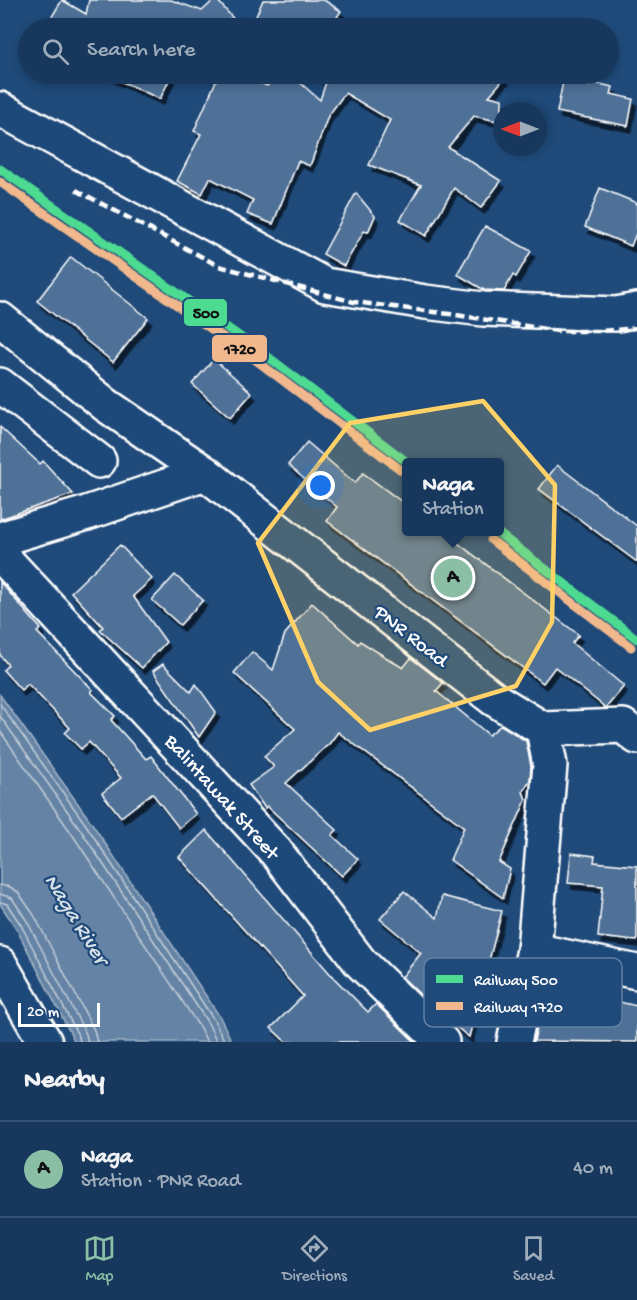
<!DOCTYPE html>
<meta charset="utf-8">
<style>
body{margin:0;font-family:"Gochi Hand",sans-serif;background:#203f62;color:#f1f3f6}
.compass{position:absolute;left:493px;top:102px;width:54px;height:54px;border-radius:50%;background:#17385c;box-shadow:0 3px 9px #0003;rotate:270deg}
.scale{position:absolute;left:18px;bottom:15px;width:82px;box-sizing:border-box;padding-left:6px;border:3px solid #fff;border-top:0;font-size:16px;line-height:21px;white-space:nowrap;color:#fff;-webkit-text-stroke:4px #1f4a7a;paint-order:stroke}
.you{position:absolute;left:321px;top:486px;width:21px;height:21px;margin:-15px;border:4px solid #fff;border-radius:50%;background:#1a73e8;box-shadow:0 0 0 9px #1a73e833}
.badge{display:grid;place-items:center;width:39px;height:39px;border-radius:50%;background:#8abfa5;color:#111;font-size:20px;font-weight:700}
.pin{position:absolute;translate:-50% -50%;border:3px solid #fff;box-shadow:0 2px 6px #0006}
.popup{position:absolute;left:402px;top:458px;width:102px;height:78px;box-sizing:border-box;display:grid;place-content:center;border-radius:6px;background:#17385c;filter:drop-shadow(0 2px 4px #0005);font-size:20px;white-space:nowrap;color:#9eacbb}
.popup b{font-size:22px;color:#f1f3f6}
.popup::after{content:'';position:absolute;left:50%;top:100%;margin-left:-12px;border:12px solid transparent;border-top-color:#17385c}
.list{margin:0;padding:0;list-style:none}
h2{display:flex;justify-content:space-between;align-items:center;height:78px;margin:0;padding:0 24px;font-size:26px}
h2 small{font-size:20px;font-weight:400;color:#9eacbb}
.list li{display:grid;grid-template-columns:39px 1fr auto;gap:18px;align-items:center;box-sizing:border-box;height:96px;padding:0 24px;border-top:2px solid #365272}
.list b{display:block;font-size:22px;white-space:nowrap}
.list p{margin:0;font-size:20px;white-space:nowrap;color:#9eacbb}
.list em{font-size:20px;font-style:normal;color:#9eacbb}
.icon{flex:none;width:33px;height:33px;fill:none;stroke:currentColor;stroke-width:2;stroke-linecap:round;stroke-linejoin:round}
.map{position:relative;flex:none;width:637px;height:1042px;overflow:hidden}
.search{position:absolute;background:#17385c;box-shadow:0 3px 9px #0003;left:18px;right:18px;top:18px;height:66px;display:flex;align-items:center;gap:15px;box-sizing:border-box;padding:0 21px;border-radius:33px;color:#9eacbb;font-size:22px}
.sheet{height:174px;background:#17385c}
nav{display:flex;justify-content:space-around;align-items:center;box-sizing:border-box;height:84px;border-top:2px solid #365272;background:#17385c;font-size:16px;color:#9eacbb}
nav a{display:grid;justify-items:center;gap:3px}
nav .on{color:#8abfa5}
.map>svg:first-child{display:block}
.water{fill:#6583a4;stroke:#a3b5c8;stroke-width:1.5}
.lines{fill:none;stroke-linecap:round;stroke-linejoin:round}
.shore{stroke:#c1cddb;stroke-width:1.5}
.building{fill:#507197;stroke:#fff;stroke-width:1.5;filter:url(#shadow)}
.minor-casing{stroke:#fff;stroke-width:38}
.minor{stroke:#1f4a7a;stroke-width:33}
.rail{stroke:#fff;stroke-width:4.5;stroke-dasharray:9 4.5;stroke-linecap:butt}
.rail-1-casing{stroke:#1f4a7a;stroke-width:14}
.rail-2-casing{stroke:#1f4a7a;stroke-width:14}
.rail-1{stroke:#4ddb92;stroke-width:9}
.rail-2{stroke:#f1b78d;stroke-width:9}
.marked{fill:#ffd166;fill-opacity:0.2;stroke:#ffd166;stroke-width:4.5;stroke-linejoin:round}
.labels{text-anchor:middle;stroke-width:4.5;stroke-linejoin:round;paint-order:stroke}
.street-label{font-size:21px;fill:#fff;stroke:#1f4a7a}
.water-label{font-size:22px;font-style:italic;fill:#d8e0e8;stroke:#1f4a7a}
.key{fill:#1f4a7a;stroke:#6280a2;stroke-width:1.5}
.key-label{font-size:16px;fill:#fff}
.line-badge{stroke:#1f4a7a;stroke-width:2}
.pale-badge-label{font-size:16px;text-anchor:middle;font-weight:bold;fill:#111}
</style>
<div class="map">
<svg width="637" height="1042" viewBox="0 0 637 1042">
<defs>
<filter id="shadow"><feDropShadow dx="3.5" dy="6" stdDeviation="0" flood-color="#0009"/></filter>
</defs>
<rect width="100%" height="100%" fill="#1f4a7a"/>
<filter id="ink" filterUnits="userSpaceOnUse"><feTurbulence type="fractalNoise" baseFrequency=".0167" numOctaves="2"/><feDisplacementMap in="SourceGraphic" scale="12" xChannelSelector="R" yChannelSelector="G"/><feConvolveMatrix kernelMatrix="1 2 1 2 8 2 1 2 1" color-interpolation-filters="sRGB"/></filter>
<g filter="url(#ink)">
<polygon class="water" points="0,695 91,822 220,1017 232,1042 75,1042 16,928 0,904"/>
<g class="lines">
<g class="shore">
<polyline points="0,704 86,825 214,1020 225,1042"/>
<polyline points="0,716 80,829 208,1023 217,1042"/>
<polyline points="0,731 72,834 200,1028 207,1042"/>
<polyline points="0,885 10,887 18,892 34,915 94,1030 97,1042"/>
<polyline points="0,894 12,898 27,921 86,1034 88,1042"/>
<polyline points="0,902 7,904 21,925 79,1037 80,1042"/>
</g>
</g>
<g class="building">
<polygon points="62,0 86,14 89,0 171,0 202,11 214,0 217,0 238,24 243,25 243,28 45,28"/>
<polygon points="263,0 324,0 341,11 330,28 251,28"/>
<polygon points="105,74 172,74 160,99"/>
<polygon points="219,74 241,74 267,86 278,74 290,74 320,100 326,82 312,74 508,74 489,96 502,99 502,122 474,116 448,147 501,181 481,208 454,188 426,236 400,220 421,185 369,165 390,120 345,93 328,116 310,166 298,161 273,224 247,214 253,200 210,178 202,194 177,181 201,134 194,131"/>
<polygon points="563,81 590,86 591,82 613,87 611,94 633,99 628,126 557,112"/>
<polygon points="600,188 637,203 637,231 631,246 585,227"/>
<polygon points="356,193 375,216 368,232 364,231 344,266 323,254"/>
<polygon points="485,226 531,251 516,277 513,275 504,291 484,290 457,274"/>
<polygon points="71,257 148,318 113,362 37,301"/>
<polygon points="214,359 252,393 230,418 192,384"/>
<polygon points="0,427 40,464 43,461 73,494 0,519"/>
<polygon points="307,442 355,483 363,473 406,505 406,531 442,531 579,635 572,643 624,686 606,708 555,667 543,683 327,521 337,507 288,465"/>
<polygon points="557,465 637,526 637,562 539,489"/>
<polygon points="120,545 152,579 133,596 166,642 142,668 100,630 103,627 71,592"/>
<polygon points="175,575 203,600 180,625 152,600"/>
<polygon points="0,582 41,629 37,632 93,690 91,692 115,716 111,720 146,759 151,756 196,814 179,828 152,793 121,817 102,793 121,778 89,742 81,749 65,733 70,728 28,684 21,690 3,670 8,665 0,655"/>
<polygon points="312,603 358,644 360,641 403,668 411,658 443,683 436,691 489,735 501,725 526,741 531,766 530,780 523,791 526,800 499,862 510,869 503,898 450,860 464,827 338,732 329,744 286,783 337,830 332,835 358,859 342,876 267,806 265,808 249,785 274,767 264,756 295,729 234,673 252,652 273,670 285,634"/>
<polygon points="163,664 191,692 196,684 216,712 199,737 153,671"/>
<polygon points="206,830 333,977 368,1012 376,1004 415,1042 286,1042 271,1028 303,996 179,857"/>
<polygon points="571,853 595,856 594,862 637,866 637,941 598,937 603,886 568,883"/>
<polygon points="404,891 437,918 442,896 502,911 469,1037 440,1014 402,977 421,953 380,919"/>
<polygon points="546,985 637,1006 637,1042 534,1041"/>
</g>
<g class="lines">
<g class="minor-casing">
<g id="minor">
<polyline points="0,109 325,285 425,302 483,309 617,314 637,310"/>
<polyline points="0,319 106,405 205,473"/>
<polyline points="0,385 99,461"/>
<polyline points="0,539 87,513 205,473 494,699 543,729 550,765 534,950 514,1042"/>
<polyline points="0,554 276,852 360,962 442,1042"/>
<polyline points="543,729 623,726 637,737"/>
<polyline points="534,950 637,972"/>
<polyline points="0,964 45,1042"/>
</g>
</g>
<use href="#minor" class="minor"/>
<polyline class="rail" points="76,190 219,266 354,302 450,314 558,331 601,331 637,328"/>
<g class="rail-1-casing">
<g id="rail-1">
<polyline points="0,169 259,350 407,462"/>
<polyline points="497,532 637,639"/>
</g>
</g>
<g class="rail-2-casing">
<g id="rail-2">
<polyline points="0,182 253,358 401,470"/>
<polyline points="491,540 631,647"/>
</g>
</g>
<use href="#rail-1" class="rail-1"/>
<use href="#rail-2" class="rail-2"/>
</g>
</g>
<path class="marked" d="M483,401L555,485L552,622L516,686L370,730L318,682L258,543L350,423Z"/>
<g class="labels">
<g class="street-label">
<text transform="translate(412 635) rotate(38)" y="7">PNR Road</text>
<text transform="translate(223 796) rotate(48)" y="7">Balintawak Street</text>
</g>
<g class="water-label">
<text transform="translate(78 918) rotate(58)" y="8">Naga River</text>
</g>
</g>
<rect x="424" y="958" width="198" height="69" rx="9" class="key"/>
<rect x="436" y="975" width="27" height="8" fill="#4ddb92"/>
<rect x="436" y="1002" width="27" height="8" fill="#f1b78d"/>
<g class="key-label">
<text x="474" y="985">Railway 500</text>
<text x="474" y="1012">Railway 1720</text>
</g>
<g class="line-badge">
<rect x="183" y="298" width="45" height="29" rx="6" fill="#4ddb92"/>
<rect x="211" y="334" width="57" height="29" rx="6" fill="#f1b78d"/>
</g>
<g class="pale-badge-label">
<text x="206" y="318">500</text>
<text x="240" y="354">1720</text>
</g>
</svg>
<svg class="compass" viewBox="-18 -18 36 36"><path d="M0-13l5 13h-10z" fill="#e53935"/><path d="M0 13l5-13h-10z" fill="#9eacbb"/></svg>
<div class="scale">20 m</div>
<div class="you"></div>
<div class="pin badge" style="left:453px;top:578px">A</div>
<div class="popup"><b>Naga</b>Station</div>
<div class="search"><svg class="icon" aria-label="search" viewBox="0 0 24 24"><circle cx="10" cy="10" r="6"/><path d="M15 15l6 6"/></svg>Search here</div>
</div>
<section class="sheet">
<h2>Nearby<small></small></h2>
<ul class="list">
<li><span class="badge">A</span><div><b>Naga</b><p>Station · PNR Road</p></div><em>40 m</em></li>
</ul>
</section>
<nav>
<a class="on"><svg class="icon" aria-label="map" viewBox="0 0 24 24"><path d="M3 6l6-2 6 2 6-2v14l-6 2-6-2-6 2zM9 4v14M15 6v14"/></svg>Map</a>
<a><svg class="icon" aria-label="directions" viewBox="0 0 24 24"><path d="M12 3l9 9-9 9-9-9zM9 14v-3h6M13 9l2 2-2 2"/></svg>Directions</a>
<a><svg class="icon" aria-label="saved" viewBox="0 0 24 24"><path d="M7 4h10v16l-5-4-5 4z"/></svg>Saved</a>
</nav>
